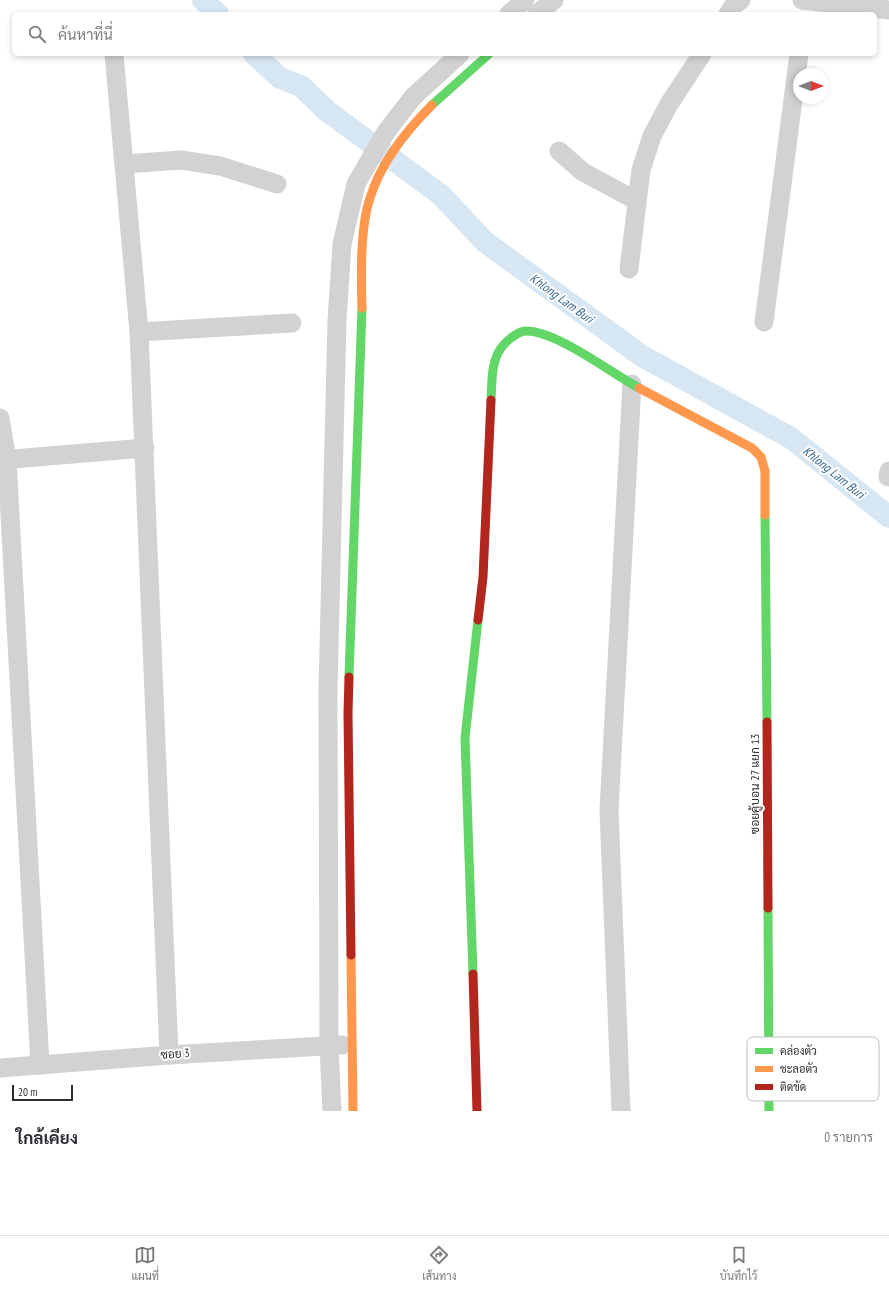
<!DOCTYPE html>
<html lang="th">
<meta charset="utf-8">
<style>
body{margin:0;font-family:"PT Sans Narrow",Sarabun,sans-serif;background:#f2f2f3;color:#2b2b33}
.compass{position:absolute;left:793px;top:68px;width:36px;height:36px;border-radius:50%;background:#fff;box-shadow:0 2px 6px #0003;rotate:90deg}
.scale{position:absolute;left:12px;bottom:10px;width:61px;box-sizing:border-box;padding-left:4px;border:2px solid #2d2d2d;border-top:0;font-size:11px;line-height:14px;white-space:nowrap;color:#2d2d2d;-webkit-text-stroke:3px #fff;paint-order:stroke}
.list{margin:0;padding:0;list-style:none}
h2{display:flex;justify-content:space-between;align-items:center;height:52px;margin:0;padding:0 16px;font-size:17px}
h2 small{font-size:13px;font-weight:400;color:#7c7c81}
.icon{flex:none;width:22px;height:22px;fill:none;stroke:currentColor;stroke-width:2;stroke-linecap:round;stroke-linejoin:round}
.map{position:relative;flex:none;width:889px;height:1111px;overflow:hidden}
.search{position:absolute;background:#fff;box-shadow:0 2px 6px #0003;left:12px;right:12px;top:12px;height:44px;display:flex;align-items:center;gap:10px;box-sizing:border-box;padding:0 14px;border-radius:6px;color:#7c7c81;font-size:15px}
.sheet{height:124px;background:#fff}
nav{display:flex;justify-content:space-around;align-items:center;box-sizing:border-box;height:56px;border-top:1px solid #e1e1e2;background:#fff;font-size:11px;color:#7c7c81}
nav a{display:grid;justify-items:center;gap:2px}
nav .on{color:#767676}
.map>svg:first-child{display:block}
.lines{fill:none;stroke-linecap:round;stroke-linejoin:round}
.canal{stroke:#d6e6f2;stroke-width:22}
.street{stroke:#d2d2d2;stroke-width:19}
.fast{stroke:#63d668;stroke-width:9}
.slow{stroke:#ff974d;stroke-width:9}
.jam{stroke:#b3261e;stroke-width:9}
.labels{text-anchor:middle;stroke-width:4;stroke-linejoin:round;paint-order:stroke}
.street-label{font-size:12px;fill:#2d2d2d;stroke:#fff}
.water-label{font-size:13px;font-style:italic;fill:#376993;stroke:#fff}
.key{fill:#fff;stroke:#c0c0c0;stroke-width:1}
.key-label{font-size:11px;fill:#2d2d2d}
</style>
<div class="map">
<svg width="889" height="1111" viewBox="0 0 889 1111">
<rect width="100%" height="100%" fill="#fff"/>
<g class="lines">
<g class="canal">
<polyline points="203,0 218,14"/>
<polyline points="254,54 280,78 301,86 327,111 441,195 485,242 642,356 791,438 889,517"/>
</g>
<g class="street">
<polyline points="802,0 889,10"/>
<polyline points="509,14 525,0"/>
<polyline points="537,14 554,0"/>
<polyline points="728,14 734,5 741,0"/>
<polyline points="114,54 139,332 169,1055"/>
<polyline points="559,151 583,172 637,201"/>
<polyline points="124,164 181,160 220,166 277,184"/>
<polyline points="629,269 641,170 652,136 669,104 702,54"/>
<polyline points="764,322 799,54"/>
<polyline points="139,332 292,323"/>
<polyline points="0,418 7,460 40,1065"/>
<polyline points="0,460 145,448"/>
<polyline points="888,477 889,471"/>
<polyline points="0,1068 169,1055 342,1045"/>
<polyline points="332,1111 329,1046 328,688 337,320 342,244 356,184 386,132 413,97 460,54"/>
<polyline points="621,1111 609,810 632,384"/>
</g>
<g class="fast">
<polyline points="432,105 489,54"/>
<path d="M491,400C492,385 491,367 498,353C502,344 517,331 526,331C557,331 611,373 639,388"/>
<polyline points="765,515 767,722"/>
<polyline points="349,677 362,308"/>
<polyline points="768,908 769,1111"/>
<polyline points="473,974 465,738 478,620"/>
</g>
<g class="slow">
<path d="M362,308C361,276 360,228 370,198C381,162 406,131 432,105"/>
<polyline points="639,388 752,448 761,457 765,471 765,515"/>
<polyline points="351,955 353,1111"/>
</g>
<g class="jam">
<polyline points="478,620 483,577 491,400"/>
<polyline points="349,677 348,713 351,955"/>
<polyline points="767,722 768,908"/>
<polyline points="473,974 477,1111"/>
</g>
</g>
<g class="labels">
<g class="street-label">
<text transform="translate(755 784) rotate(-90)" y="4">ซอยคู้บอน 27 แยก 13</text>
<text transform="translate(175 1054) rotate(-4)" y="4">ซอย 3</text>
</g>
<g class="water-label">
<text transform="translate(562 298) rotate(36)" y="5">Khlong Lam Buri</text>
<text transform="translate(834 472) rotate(39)" y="5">Khlong Lam Buri</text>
</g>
</g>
<rect x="747" y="1037" width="132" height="64" rx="6" class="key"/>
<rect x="755" y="1048" width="18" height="6" fill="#63d668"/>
<rect x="755" y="1066" width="18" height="6" fill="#ff974d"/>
<rect x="755" y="1084" width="18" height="6" fill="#b3261e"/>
<g class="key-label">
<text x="780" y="1055">คล่องตัว</text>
<text x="780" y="1073">ชะลอตัว</text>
<text x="780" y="1091">ติดขัด</text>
</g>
</svg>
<svg class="compass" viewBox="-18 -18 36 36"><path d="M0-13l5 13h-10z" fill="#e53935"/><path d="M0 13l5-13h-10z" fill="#7c7c81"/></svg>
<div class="scale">20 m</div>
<div class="search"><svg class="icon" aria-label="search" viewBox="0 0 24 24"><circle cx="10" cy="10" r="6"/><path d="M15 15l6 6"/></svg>ค้นหาที่นี่</div>
</div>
<section class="sheet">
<h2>ใกล้เคียง<small>0 รายการ</small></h2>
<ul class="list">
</ul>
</section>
<nav>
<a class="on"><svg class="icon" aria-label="map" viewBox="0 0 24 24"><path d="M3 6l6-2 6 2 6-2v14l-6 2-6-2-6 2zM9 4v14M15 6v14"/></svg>แผนที่</a>
<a><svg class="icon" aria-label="directions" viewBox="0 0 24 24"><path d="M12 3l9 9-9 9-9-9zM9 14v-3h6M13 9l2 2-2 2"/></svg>เส้นทาง</a>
<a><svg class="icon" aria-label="saved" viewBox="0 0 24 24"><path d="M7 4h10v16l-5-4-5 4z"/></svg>บันทึกไว้</a>
</nav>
